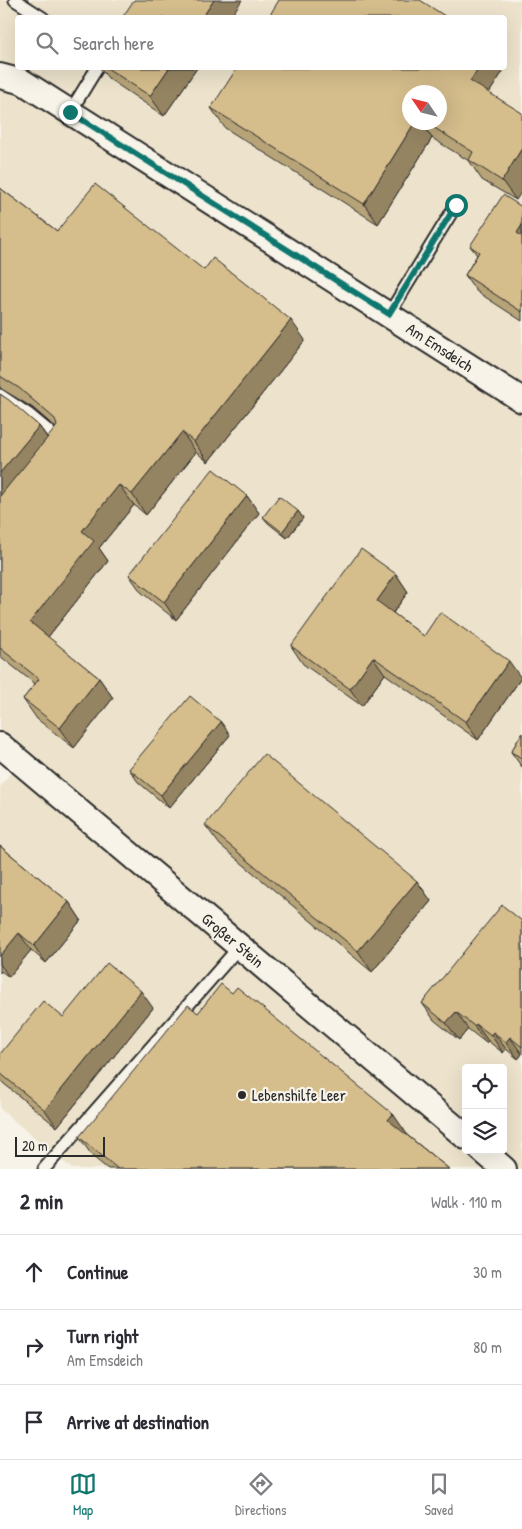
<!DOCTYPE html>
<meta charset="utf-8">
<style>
body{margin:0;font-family:"Patrick Hand",sans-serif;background:#f2f2f3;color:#2b2b33}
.controls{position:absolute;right:15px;bottom:15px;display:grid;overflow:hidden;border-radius:5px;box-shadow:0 5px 20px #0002}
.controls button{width:45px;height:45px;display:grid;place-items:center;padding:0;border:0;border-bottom:1px solid #e1e1e2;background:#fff;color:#2b2b33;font:25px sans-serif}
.compass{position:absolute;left:402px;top:85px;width:45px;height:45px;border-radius:50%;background:#fff;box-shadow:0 5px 20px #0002;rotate:305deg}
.scale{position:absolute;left:15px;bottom:12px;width:90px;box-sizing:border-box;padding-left:5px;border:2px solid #2b2b2b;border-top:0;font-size:14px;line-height:18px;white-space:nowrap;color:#2b2b2b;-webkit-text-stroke:4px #f7f3e8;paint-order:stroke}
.stop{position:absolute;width:15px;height:15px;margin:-11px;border:4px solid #0f766e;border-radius:50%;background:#fff}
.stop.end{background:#0f766e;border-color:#fff;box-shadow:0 1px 5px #0008}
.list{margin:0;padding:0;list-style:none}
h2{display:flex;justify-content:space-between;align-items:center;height:65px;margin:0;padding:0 20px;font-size:21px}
h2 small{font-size:16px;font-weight:400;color:#7c7c81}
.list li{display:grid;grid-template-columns:32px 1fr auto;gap:15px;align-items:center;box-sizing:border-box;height:75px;padding:0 20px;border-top:1px solid #e1e1e2}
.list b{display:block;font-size:19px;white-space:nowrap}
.list p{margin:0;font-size:16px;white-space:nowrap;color:#7c7c81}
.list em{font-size:16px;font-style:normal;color:#7c7c81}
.icon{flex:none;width:28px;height:28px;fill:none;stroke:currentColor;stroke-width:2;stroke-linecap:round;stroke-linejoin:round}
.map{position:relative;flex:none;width:522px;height:1169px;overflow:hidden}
.search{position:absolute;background:#fff;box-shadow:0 5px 20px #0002;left:15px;right:15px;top:15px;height:55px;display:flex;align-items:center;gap:12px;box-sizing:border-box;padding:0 18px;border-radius:5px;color:#7c7c81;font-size:19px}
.sheet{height:290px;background:#fff}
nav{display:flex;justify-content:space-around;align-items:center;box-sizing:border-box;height:70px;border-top:1px solid #e1e1e2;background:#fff;font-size:14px;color:#7c7c81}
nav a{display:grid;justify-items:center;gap:2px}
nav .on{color:#0f766e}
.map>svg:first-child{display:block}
.built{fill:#ede3cc;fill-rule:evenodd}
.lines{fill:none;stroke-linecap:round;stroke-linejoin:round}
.service-casing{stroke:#2b2b2b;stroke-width:15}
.minor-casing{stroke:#2b2b2b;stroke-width:28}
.service{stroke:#f7f3e8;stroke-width:11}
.minor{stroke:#f7f3e8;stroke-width:24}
.wall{fill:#b7a378;stroke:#2b2b2b;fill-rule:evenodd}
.shaded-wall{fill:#958462;stroke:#2b2b2b}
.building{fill:#d5bd8c;stroke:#2b2b2b}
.route{stroke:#0f766e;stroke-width:6}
.poi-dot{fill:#2b2b2b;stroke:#f7f3e8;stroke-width:2}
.labels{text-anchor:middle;stroke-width:4.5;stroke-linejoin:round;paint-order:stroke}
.street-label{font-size:16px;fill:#2b2b2b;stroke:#f7f3e8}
.poi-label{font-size:16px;fill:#2b2b2b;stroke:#f7f3e8;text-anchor:start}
</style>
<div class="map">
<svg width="522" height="1169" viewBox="0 0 522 1169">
<rect width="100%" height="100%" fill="#f7f3e8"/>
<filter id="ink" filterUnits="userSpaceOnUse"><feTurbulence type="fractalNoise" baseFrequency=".02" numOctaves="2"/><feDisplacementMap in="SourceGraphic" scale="10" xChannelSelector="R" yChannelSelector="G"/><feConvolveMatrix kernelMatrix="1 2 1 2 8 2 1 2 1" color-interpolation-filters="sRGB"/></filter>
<g filter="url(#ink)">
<path class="built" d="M0,0H522V1169H72L0,1109V787L12,771L0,761ZM18,18H504V68H18ZM410,92H440V122H410ZM466,1068H503V1150H466Z"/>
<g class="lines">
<g class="service-casing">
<g id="service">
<polyline points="15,0 43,18"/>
<polyline points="70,112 97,68"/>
<polyline points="389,314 456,205"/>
<polyline points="0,395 28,414 63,443"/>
<polyline points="44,1169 240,946"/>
</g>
</g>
<g class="minor-casing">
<g id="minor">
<polyline points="0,76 23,82 522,400"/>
<polyline points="0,745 466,1137"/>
<polyline points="482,1150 504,1169"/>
</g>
</g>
<use href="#service" class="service"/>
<use href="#minor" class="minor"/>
</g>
<g class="wall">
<path d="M504,62L507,65L489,93L516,200L482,180L469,161L432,138L378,224L225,128L211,108L504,68ZM410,92L440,122H410Z"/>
<polygon points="100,68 197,68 164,116 109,79"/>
<polygon points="0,188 57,231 204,270 305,340 208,462 196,452 146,515 134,505 99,548 108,561 48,637 99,678 113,698 74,748 37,719 23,699 35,684 0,656 0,394 39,426 48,438 56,428 33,408 0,388"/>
<polygon points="522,207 522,321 476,291 465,275 477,255 470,246"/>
<polygon points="247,496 259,513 176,620 141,592 129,575"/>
<polygon points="298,511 303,518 287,538 268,523 263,517"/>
<polygon points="396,574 408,592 393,613 424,636 521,678 478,740 385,674 362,706 303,664 291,646"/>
<polygon points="522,733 522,767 511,752"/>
<polygon points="230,735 169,808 138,782 129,769"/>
<polygon points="205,825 417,881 431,901 372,972 220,845"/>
<polygon points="0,846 69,902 81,920 46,963 31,950 9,977 1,971 0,973"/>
<polygon points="522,921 522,1054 518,1059 506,1049 503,1053 488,1041 486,1043 468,1029 459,1040 434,1020 422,1003"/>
<polygon points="153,1008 57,1127 3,1083 0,1079 0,1054 63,1017"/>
<polygon points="198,1013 393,1114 407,1135 449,1169 108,1169 93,1157 79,1137"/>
</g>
<g class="shaded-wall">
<polygon points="214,0 242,0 230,18 202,18"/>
<polygon points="504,62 507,65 484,101 470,81 479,68 504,68"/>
<polygon points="169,68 197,68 164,116 150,96"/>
<polygon points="415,122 421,122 432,138 378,224 364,204"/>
<polygon points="522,148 522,191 516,200 502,181"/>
<polygon points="522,225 522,240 517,233"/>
<polygon points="291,320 305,340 208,462 194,442"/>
<polygon points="39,426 53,446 0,509 0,473"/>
<polygon points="182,432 196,452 146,515 132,494"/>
<polygon points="119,485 134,505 99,548 108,561 44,642 30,622 82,531"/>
<polygon points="247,496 259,513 176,620 164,602"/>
<polygon points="298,511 303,518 287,538 282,532"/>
<polygon points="396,574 408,592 389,618 377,601"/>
<polygon points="373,657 385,674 362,706 350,689"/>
<polygon points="509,661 521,678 478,740 466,722"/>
<polygon points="99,678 113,698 74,748 60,728"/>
<polygon points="221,722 230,735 169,808 161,795"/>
<polygon points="417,881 431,901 372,972 358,951"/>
<polygon points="69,902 81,920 46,963 34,946"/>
<polygon points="19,933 31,950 9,977 0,964 0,956"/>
<polygon points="141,991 153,1008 57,1127 45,1110"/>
<polygon points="456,1012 468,1029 459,1040 446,1023"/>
<polygon points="476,1024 488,1041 486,1043 474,1026"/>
<polygon points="493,1032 506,1049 503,1053 491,1035"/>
<polygon points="510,1037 522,1054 518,1059 506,1042"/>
<polygon points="393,1114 407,1134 402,1140 388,1120"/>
</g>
<g class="building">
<polygon points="134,0 214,0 202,18 122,18"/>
<polygon points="279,0 420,0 448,18 268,18"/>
<polygon points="107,68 169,68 150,96"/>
<polygon points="237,68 479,68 470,81 522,113 522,148 502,181 469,160 473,152 425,122 440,122 440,92 410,92 410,122 415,122 364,204 211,108"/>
<polygon points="95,184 204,270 213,258 291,320 194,442 182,432 132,494 119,485 82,531 94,541 30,622 99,678 60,728 23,699 39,679 0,648 0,496 57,426 55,419 19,388 0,376 0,188 57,231"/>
<polygon points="503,195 522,207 522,225 517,233 522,236 522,312 465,275 479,252 470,246"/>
<polygon points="0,394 9,400 39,426 0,473"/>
<polygon points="213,469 247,496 164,602 129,575"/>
<polygon points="279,496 298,511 282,532 263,517"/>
<polygon points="361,549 396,574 377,601 424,636 440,612 509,661 466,722 373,657 350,689 291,646"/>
<polygon points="190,696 221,722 161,795 129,769"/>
<polygon points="522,733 522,758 511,752"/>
<polygon points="264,754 417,881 358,951 205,825"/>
<polygon points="0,846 69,902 34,946 19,933 0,956"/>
<polygon points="502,905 522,921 522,1047 510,1037 506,1042 493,1032 491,1035 476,1024 474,1026 456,1012 446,1023 422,1003"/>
<polygon points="107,963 141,991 45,1110 0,1073 0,1054 43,1001 63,1017"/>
<polygon points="221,984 232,993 237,987 393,1114 388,1120 449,1169 118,1169 79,1137 188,1005 198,1013"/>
</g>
</g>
<g class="lines" filter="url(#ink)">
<polyline class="route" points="70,112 389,314 456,205"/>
</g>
<circle class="poi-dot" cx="242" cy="1095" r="5"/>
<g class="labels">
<g class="street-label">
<text transform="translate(440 347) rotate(33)" y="6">Am Emsdeich</text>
<text transform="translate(233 940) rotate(40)" y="6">Großer Stein</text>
</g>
<g class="poi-label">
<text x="252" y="1101">Lebenshilfe Leer</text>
</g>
</g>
</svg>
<div class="controls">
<button><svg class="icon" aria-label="locate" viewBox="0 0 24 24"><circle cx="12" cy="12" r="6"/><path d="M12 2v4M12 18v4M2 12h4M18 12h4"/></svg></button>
<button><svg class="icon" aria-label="layers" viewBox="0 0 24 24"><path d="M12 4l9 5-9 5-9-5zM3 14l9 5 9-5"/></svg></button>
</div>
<svg class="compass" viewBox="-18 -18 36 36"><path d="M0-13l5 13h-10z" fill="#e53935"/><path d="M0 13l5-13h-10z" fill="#7c7c81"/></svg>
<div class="scale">20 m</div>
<div class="stop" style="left:456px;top:205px"></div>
<div class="stop end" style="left:70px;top:112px"></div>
<div class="search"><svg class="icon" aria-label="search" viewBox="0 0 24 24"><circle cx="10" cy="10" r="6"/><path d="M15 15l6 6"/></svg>Search here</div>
</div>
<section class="sheet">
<h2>2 min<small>Walk · 110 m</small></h2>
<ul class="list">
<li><svg class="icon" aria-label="ahead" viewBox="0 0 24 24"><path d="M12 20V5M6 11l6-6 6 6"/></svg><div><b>Continue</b></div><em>30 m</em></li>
<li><svg class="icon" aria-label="right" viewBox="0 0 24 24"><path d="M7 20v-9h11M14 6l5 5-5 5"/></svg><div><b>Turn right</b><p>Am Emsdeich</p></div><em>80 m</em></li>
<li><svg class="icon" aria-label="arrive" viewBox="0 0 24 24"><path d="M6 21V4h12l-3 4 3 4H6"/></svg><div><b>Arrive at destination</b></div></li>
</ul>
</section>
<nav>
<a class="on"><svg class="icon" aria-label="map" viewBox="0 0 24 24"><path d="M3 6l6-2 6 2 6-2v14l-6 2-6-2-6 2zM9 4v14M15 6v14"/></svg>Map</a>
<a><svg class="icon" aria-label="directions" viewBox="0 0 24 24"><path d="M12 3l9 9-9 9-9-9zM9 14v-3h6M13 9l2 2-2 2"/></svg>Directions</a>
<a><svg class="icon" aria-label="saved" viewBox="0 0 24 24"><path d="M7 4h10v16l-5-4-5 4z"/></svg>Saved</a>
</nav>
